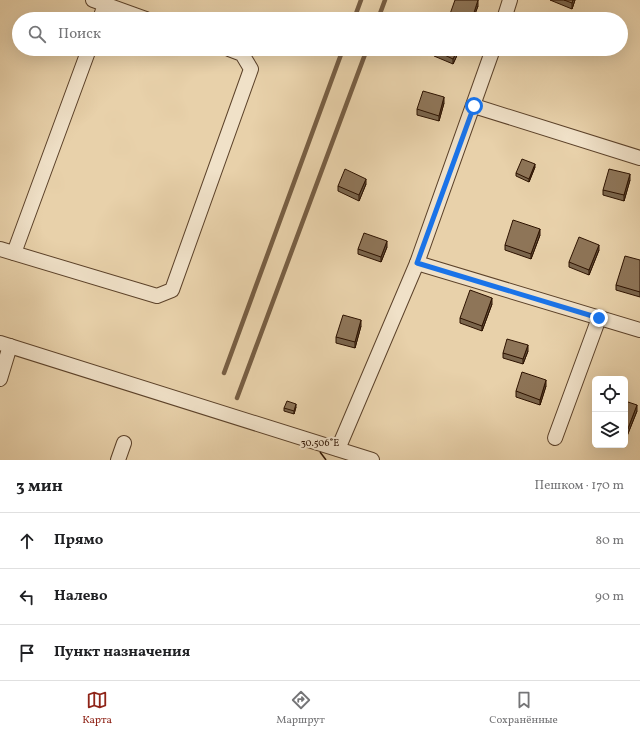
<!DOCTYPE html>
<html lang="ru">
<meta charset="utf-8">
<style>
body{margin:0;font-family:Vollkorn,serif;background:#f2f2f2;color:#202124}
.controls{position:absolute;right:12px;bottom:12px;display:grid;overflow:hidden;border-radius:6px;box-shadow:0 4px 16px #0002}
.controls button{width:36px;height:36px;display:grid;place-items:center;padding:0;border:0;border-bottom:1px solid #e0e0e0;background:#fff;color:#202124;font:20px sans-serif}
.stop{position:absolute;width:12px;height:12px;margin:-9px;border:3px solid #1a73e8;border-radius:50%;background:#fff}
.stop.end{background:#1a73e8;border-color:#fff;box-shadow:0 1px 4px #0008}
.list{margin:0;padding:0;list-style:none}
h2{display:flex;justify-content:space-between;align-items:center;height:52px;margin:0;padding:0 16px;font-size:17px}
h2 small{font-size:13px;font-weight:400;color:#757577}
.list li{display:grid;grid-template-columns:26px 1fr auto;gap:12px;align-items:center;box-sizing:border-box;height:56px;padding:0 16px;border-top:1px solid #e0e0e0}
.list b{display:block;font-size:15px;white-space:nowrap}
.list em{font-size:13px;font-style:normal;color:#757577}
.icon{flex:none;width:22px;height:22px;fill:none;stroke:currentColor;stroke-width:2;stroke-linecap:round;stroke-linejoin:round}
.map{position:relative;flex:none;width:640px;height:460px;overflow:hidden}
.search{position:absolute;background:#fff;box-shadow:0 4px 16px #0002;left:12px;right:12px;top:12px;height:44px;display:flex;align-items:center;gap:10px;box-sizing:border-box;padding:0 14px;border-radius:22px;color:#757577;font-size:15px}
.sheet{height:220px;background:#fff}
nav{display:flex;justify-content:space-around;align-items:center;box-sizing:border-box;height:56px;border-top:1px solid #e0e0e0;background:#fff;font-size:11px;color:#757577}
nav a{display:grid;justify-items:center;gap:2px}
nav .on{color:#8f2418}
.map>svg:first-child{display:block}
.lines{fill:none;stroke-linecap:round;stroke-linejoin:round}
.stream{stroke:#775e43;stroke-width:4.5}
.minor-casing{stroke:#5c422a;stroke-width:16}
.minor{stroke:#f0e1c8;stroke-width:14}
.wall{fill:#7a654c;stroke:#2d1200}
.shaded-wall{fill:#63523e;stroke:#2d1200}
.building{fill:#8e7558;stroke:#2d1200}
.route{stroke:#1a73e8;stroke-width:5}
.ticks{fill:none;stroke:#2d1200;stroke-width:1.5}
.ticks-label{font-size:10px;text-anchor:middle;fill:#2d1200;stroke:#f0e1c8;stroke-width:4;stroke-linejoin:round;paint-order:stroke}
</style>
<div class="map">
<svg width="640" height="460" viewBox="0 0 640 460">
<rect width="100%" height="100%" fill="#e8d1aa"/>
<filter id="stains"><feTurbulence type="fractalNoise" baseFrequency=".005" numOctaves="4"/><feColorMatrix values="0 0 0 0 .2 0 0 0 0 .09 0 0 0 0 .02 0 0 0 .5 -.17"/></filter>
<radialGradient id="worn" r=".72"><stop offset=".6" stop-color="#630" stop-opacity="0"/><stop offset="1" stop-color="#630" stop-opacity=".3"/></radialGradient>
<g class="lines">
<g class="stream">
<polyline points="354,19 361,0"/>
<polyline points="378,19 385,0"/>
<polyline points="224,373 343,49"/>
<polyline points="237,398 367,49"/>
</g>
<g class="minor-casing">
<g id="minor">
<polyline points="93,0 146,19"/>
<polyline points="100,19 105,4"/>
<polyline points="504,19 510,0"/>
<polyline points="474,106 640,158"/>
<polyline points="0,249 157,296 172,290 251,69 242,54 229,49"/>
<polyline points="14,253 89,49"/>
<polyline points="417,263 640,330"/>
<polyline points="0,343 372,460"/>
<polyline points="0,379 10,346"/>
<polyline points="555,438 599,318"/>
<polyline points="338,449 417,263 493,49"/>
<polyline points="118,460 124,443"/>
</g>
</g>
<use href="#minor" class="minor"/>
</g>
<g class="wall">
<polygon points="550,0 575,0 572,9"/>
<polygon points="478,6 473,19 450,19 450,14"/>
<polygon points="460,49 453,64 434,56 434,50"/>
<polygon points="444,103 439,121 417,115 417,109"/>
<polygon points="535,167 529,182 516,176 516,173"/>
<polygon points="630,180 624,201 603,195 603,190"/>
<polygon points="366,184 359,201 338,191 338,186"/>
<polygon points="540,235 531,259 505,250 505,245"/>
<polygon points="387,247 381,262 358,254 358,249"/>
<polygon points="599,250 589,275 569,267 569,262"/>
<polygon points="640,260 640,297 616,290 616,285"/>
<polygon points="492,304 482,331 460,323 460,318"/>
<polygon points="361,326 355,348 336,343 336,337"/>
<polygon points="528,351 523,364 503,358 503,353"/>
<polygon points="546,386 540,405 516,397 516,391"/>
<polygon points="625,401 637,411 627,436 625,436"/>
<polygon points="296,407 294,414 284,411 284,408"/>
</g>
<g class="shaded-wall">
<polygon points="478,0 478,6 473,19 472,19"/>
<polygon points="573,0 575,0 572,9 572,3"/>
<polygon points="458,49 460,49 453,64 453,59"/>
<polygon points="444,97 444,103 439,121 439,116"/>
<polygon points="535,164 535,167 529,182 529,179"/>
<polygon points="630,174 630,180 624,201 624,195"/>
<polygon points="366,179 366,184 359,201 359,195"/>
<polygon points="540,229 540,235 531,259 531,254"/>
<polygon points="387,241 387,247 381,262 381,257"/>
<polygon points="599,245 599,250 589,275 589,270"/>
<polygon points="492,298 492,304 482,331 482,326"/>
<polygon points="361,320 361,326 355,348 355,342"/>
<polygon points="528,345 528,351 523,364 523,359"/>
<polygon points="546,380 546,386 540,405 540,400"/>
<polygon points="296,404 296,407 294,414 294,411"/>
<polygon points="637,405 637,411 627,436 627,431"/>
</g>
<g class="building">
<polygon points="455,0 478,0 472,19 467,19 450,14"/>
<polygon points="564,0 573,0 572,3"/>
<polygon points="435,49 458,49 453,59 434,50"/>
<polygon points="423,91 444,97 439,116 417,109"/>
<polygon points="522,159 535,164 529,179 516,173"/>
<polygon points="345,169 366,179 359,195 338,186"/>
<polygon points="609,169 630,174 624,195 603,190"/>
<polygon points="513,220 540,229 531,254 505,245"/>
<polygon points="364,233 387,241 381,257 358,249"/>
<polygon points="579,237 599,245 589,270 569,262"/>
<polygon points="625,256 640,260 640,292 616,285"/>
<polygon points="470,290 492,298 482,326 460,318"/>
<polygon points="343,315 361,320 355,342 336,337"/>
<polygon points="507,339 528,345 523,359 503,353"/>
<polygon points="522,372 546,380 540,400 516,391"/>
<polygon points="287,401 296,404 294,411 284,408"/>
<polygon points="625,401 637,405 627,431 625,430"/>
</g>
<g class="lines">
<polyline class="route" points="474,106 417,263 599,318"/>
</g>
<path class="ticks" d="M320,452L326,460"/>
<g class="ticks-label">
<text x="320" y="446">30.506°E</text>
</g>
<rect width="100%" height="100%" filter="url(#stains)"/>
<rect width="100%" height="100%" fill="url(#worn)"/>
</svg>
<div class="controls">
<button><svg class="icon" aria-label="locate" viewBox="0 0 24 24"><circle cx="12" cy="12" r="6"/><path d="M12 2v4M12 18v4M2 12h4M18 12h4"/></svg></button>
<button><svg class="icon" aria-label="layers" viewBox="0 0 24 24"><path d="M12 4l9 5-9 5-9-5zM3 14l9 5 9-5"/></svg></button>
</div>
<div class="stop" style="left:474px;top:106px"></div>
<div class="stop end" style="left:599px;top:318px"></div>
<div class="search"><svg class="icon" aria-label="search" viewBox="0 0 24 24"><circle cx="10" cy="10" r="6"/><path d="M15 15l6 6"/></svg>Поиск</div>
</div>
<section class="sheet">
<h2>3 мин<small>Пешком · 170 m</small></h2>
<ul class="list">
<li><svg class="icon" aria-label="ahead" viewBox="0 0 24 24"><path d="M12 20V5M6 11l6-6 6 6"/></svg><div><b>Прямо</b></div><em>80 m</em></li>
<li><svg class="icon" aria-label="left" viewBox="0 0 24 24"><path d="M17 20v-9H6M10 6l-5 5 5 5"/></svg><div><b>Налево</b></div><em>90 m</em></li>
<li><svg class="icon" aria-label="arrive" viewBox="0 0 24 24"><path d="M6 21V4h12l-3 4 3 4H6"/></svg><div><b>Пункт назначения</b></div></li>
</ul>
</section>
<nav>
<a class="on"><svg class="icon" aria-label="map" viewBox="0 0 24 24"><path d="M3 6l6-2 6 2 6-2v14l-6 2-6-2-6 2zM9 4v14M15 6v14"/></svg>Карта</a>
<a><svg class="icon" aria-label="directions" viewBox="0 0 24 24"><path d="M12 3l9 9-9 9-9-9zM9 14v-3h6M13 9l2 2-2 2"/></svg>Маршрут</a>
<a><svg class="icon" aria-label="saved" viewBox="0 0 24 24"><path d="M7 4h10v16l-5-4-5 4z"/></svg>Сохранённые</a>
</nav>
